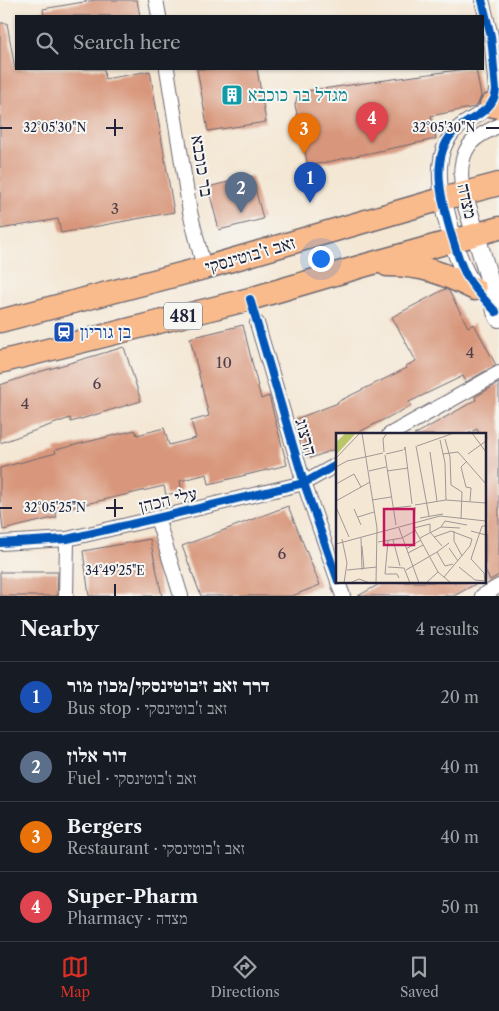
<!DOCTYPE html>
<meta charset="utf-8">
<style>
body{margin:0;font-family:"Libre Caslon Text","Frank Ruhl Libre",serif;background:#242831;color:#f1f3f6}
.you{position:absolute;left:320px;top:258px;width:18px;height:18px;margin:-12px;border:4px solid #fff;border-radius:50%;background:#1a73e8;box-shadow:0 0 0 8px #1a73e833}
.badge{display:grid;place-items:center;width:32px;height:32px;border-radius:50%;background:#d93025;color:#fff;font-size:16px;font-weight:700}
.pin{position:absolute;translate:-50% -41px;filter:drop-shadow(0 1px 2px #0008)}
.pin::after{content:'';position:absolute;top:26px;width:18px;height:15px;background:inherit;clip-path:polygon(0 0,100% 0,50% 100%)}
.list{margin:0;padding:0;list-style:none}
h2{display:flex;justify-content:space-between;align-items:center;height:65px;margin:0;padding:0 20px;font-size:21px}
h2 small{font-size:16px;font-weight:400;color:#9ea1a6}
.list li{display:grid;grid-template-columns:32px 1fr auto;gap:15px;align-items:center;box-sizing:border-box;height:70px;padding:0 20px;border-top:1px solid #363941}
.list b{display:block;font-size:19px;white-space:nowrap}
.list p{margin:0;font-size:16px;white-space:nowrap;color:#9ea1a6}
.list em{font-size:16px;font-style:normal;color:#9ea1a6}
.icon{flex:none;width:28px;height:28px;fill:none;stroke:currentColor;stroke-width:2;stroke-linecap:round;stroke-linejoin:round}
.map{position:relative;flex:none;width:499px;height:596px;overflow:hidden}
.search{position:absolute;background:#171b24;box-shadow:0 1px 4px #0004;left:15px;right:15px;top:15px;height:55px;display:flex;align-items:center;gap:12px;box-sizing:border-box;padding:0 18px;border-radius:0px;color:#9ea1a6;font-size:19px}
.sheet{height:345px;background:#171b24}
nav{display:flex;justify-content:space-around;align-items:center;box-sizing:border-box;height:70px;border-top:1px solid #363941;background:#171b24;font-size:14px;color:#9ea1a6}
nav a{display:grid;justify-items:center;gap:2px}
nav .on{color:#d93025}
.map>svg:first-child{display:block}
.building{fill:#d8977c}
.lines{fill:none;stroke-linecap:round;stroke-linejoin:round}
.minor-casing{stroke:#6c6771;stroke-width:16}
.tertiary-casing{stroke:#6c6771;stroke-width:20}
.primary-casing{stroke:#6c6771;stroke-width:25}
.minor{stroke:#fff;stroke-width:14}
.tertiary{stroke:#fff;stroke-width:18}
.primary{stroke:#fabb8c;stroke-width:22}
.cycleway-casing{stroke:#f6f6f2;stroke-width:11}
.cycleway{stroke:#0057b8;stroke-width:8}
.ticks{fill:none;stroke:#22223b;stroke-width:2}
.labels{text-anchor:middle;stroke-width:4;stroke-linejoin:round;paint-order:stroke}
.number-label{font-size:15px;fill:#503f4b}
.shield{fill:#f6f6f2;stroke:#626272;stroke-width:1}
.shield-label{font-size:16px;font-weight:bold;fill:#22223b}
.culture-label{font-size:18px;fill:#0d838f;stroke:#f6f6f2;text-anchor:start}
.street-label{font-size:18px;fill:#22223b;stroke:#f6f6f2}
.transit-label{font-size:18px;fill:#164399;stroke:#f6f6f2;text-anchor:start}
.inset-road{fill:none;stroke:#a09897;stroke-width:1}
.view{fill:#c2185b;fill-opacity:0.15;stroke:#c2185b;stroke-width:2.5}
.inset-edge{fill:none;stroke:#22223b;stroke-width:2.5}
.ticks-label{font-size:12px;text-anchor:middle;fill:#22223b;stroke:#f6f6f2;stroke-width:4;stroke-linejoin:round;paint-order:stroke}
</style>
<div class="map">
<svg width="499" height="596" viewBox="0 0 499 596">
<rect width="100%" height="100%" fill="#f6f6f2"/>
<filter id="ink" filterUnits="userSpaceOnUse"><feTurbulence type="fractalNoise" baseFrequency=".02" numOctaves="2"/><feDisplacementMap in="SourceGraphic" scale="10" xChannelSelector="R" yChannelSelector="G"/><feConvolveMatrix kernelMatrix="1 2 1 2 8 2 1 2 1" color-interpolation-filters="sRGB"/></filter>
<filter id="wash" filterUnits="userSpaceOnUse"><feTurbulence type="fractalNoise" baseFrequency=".0096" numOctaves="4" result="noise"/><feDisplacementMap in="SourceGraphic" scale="20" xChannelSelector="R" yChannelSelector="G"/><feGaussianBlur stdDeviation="1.12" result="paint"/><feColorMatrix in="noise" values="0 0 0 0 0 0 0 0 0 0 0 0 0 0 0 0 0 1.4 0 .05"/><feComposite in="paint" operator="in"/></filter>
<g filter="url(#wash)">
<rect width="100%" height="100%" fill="#f4e7d4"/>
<g id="blocks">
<g class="building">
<polygon points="95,0 137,0 140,16 44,16 43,9"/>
<polygon points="0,23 7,23 15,69 104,69 105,79 150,71 174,212 61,233 58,219 0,229"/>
<polygon points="197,69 257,69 266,122 208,131"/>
<polygon points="465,69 476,69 481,96 478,104 475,107 431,116 436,139 308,166 295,105 297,97 300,92"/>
<polygon points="252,176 263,219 219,230 208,187"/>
<polygon points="445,289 449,291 468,327 474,324 496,365 466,382 463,376 409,402 411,406 353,435 338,435 338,448 311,458 296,419 338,403 337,402 407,368 406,366 416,361 392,317"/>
<polygon points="243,325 261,399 269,396 287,465 209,484 207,474 180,481 182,491 166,495 164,486 55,511 57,517 3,530 0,503 0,468 56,453 55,450 135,430 137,435 164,428 169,445 196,438 191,421 209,416 190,338"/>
<polygon points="124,347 141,401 71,422 70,418 0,443 0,385 39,372"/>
<polygon points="499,383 499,575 490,580 485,571 485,435 480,435 477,429 466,435 414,435 476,400 475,397"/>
<polygon points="288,506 320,585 292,596 201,596 182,546"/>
<polygon points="150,539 162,596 89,596 83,551"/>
<polygon points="0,572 58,572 57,596 0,596"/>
<polygon points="383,582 479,582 454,596 358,596"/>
</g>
</g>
</g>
<g filter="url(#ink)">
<use href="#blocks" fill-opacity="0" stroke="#6c6771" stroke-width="1"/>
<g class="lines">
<g class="minor-casing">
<g id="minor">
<polyline points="156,0 159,16"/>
<polyline points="167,69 190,212 204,268"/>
<path d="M463,193C459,172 460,147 481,135C487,131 493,129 499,125"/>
<path d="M442,199C439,178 437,153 451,135C464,117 494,115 496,90L491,36L482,0"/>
<polyline points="257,323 304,483 338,581"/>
<polyline points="389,435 499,373"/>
<polyline points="157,518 181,596"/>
<polyline points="0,543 67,539 157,518 304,483 338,464"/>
<polyline points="338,582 343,596"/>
<polyline points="66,596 67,539"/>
<polyline points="482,596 499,586"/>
</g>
</g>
<g class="tertiary-casing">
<g id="tertiary">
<polyline points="463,193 488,275 496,312 499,318"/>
<path d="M442,199C450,228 457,268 477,291"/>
</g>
</g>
<g class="primary-casing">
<g id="primary">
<polyline points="491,105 499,107"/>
<path d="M387,265C423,265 443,273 475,289"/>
<polyline points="0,321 204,268 442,199 499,184"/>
<polyline points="0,362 250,299 366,265 499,228"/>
</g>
</g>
<use href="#minor" class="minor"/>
<use href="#tertiary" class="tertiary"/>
<use href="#primary" class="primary"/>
<g class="cycleway-casing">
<g id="cycleway">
<path d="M482,0L491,36L496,90C494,114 465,118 452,134C430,159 442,202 450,230C455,246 459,262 467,277C475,290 486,301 496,312"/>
<polyline points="250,299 304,483 338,581"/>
<polyline points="0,543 67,539 157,518 304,483 338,464"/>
</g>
</g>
<use href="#cycleway" class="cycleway"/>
</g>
</g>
<path class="ticks" d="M115,119V136M0,128H12M106,128H123M486,128H499M115,499V517M0,508H12M106,508H123M115,584V596"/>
<defs>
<g id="building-square" transform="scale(1.125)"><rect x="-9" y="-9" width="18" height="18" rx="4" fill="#0f9aa8" stroke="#f6f6f2"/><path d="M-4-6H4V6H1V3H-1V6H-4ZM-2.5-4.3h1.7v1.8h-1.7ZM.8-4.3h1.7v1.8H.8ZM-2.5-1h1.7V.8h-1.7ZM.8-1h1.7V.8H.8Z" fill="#fff"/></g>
<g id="station-square" transform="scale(1.125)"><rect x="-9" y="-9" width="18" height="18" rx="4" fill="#1a4fb4" stroke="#f6f6f2"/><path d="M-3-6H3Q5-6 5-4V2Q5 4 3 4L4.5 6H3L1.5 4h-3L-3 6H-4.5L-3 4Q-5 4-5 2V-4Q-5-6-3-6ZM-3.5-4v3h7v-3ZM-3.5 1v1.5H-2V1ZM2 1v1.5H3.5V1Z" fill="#fff"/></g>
</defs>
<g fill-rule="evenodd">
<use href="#building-square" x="232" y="95"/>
<use href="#station-square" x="64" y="332"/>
</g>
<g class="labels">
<g class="number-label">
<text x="115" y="214">3</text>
<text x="470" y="358">4</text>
<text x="224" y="368">10</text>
<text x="97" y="389">6</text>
<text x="25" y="409">4</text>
<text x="282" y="559">6</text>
</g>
<rect class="shield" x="164" y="302.5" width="38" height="27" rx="4"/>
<g class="shield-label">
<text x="183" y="322">481</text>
</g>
<g class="culture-label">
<text x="248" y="101">מגדל בר כוכבא</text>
</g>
<g class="street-label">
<text transform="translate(202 166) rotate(81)" y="6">בר כוכבא</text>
<text transform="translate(467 201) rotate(77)" y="6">מצדה</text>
<text transform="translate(250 255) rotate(-16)" y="6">זאב ז'בוטינסקי</text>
<text transform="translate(306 437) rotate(74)" y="6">הרצוג</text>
<text transform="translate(168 500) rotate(-13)" y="6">עלי הכהן</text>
</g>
<g class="transit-label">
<text x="80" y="338">בן גוריון</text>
</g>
</g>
<g transform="translate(336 433)">
<rect width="150" height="150" fill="#f4e7d4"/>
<path d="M10,0H20L0,22V9Z" fill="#b9c668"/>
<path class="inset-road" d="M26,0L41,95L40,150M136,0L150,19M109,6L114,24L115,52L126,59L125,86M104,7L109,30L110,67M80,13L93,83M81,13L118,0M68,17L69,14L76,71M48,19L47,6L51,0M94,19L101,68M50,21L67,17M107,21L122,19L150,51M132,21L150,8M49,22L60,92M0,25L24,0M131,28L125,34L130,54L135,55L134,68M0,34L11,28L47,20M33,38L50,34M51,38L72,35M0,51L18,41L25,54M36,67L55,64M0,68L34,49M79,72L110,67L150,70M0,74L13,104M79,74L78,95L102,139L115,150M57,75L75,73M18,76L25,92M22,84L38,79M84,85L107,81M105,94L109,88L131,92M63,95L83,150M78,95L94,91V99L106,113M118,98V108L126,123M135,98L150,102M98,104L115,98L136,106L134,113L108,144M25,105L26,137M84,105L105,94L124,95M6,106L11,130L8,150M57,107L64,133M52,108L49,141H61L63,145M42,109L66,105L80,97M0,111L104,83L150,88M26,113L28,136M113,115L122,128M70,116L85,107M101,119L113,110M72,120L87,112M52,134L68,135L74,150M123,134L139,147L150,148M11,137L41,134M70,137L101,119L109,133L117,131M14,150L23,146L34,150M90,150L102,139M149,150L148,140L135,126L146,93H150"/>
<path class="view" d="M48,76H78V112H48Z"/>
<rect width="150" height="150" class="inset-edge"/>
</g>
<g class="ticks-label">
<text x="55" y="132">32°05'30"N</text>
<text x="444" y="132">32°05'30"N</text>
<text x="55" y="512">32°05'25"N</text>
<text x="115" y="575">34°49'25"E</text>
</g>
</svg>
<div class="you"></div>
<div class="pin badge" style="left:310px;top:203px;background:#1a4fb4">1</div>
<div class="pin badge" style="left:241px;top:213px;background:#5c6f8a">2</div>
<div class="pin badge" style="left:304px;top:154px;background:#e8710a">3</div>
<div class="pin badge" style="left:372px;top:143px;background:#e0444e">4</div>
<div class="search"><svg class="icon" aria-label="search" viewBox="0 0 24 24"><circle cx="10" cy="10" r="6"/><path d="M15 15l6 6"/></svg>Search here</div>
</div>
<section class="sheet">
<h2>Nearby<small>4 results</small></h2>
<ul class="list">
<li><span class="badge" style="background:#1a4fb4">1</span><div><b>דרך זאב ז׳בוטינסקי/מכון מור</b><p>Bus stop · זאב ז'בוטינסקי</p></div><em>20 m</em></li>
<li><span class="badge" style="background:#5c6f8a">2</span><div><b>דור אלון</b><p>Fuel · זאב ז'בוטינסקי</p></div><em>40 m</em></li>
<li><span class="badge" style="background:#e8710a">3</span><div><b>Bergers</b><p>Restaurant · זאב ז'בוטינסקי</p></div><em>40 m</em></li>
<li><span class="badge" style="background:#e0444e">4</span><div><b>Super-Pharm</b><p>Pharmacy · מצדה</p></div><em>50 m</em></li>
</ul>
</section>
<nav>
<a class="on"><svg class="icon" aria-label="map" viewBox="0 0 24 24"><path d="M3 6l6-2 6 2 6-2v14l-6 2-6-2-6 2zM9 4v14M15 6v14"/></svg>Map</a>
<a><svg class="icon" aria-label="directions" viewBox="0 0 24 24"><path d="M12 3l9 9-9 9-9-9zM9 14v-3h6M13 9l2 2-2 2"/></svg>Directions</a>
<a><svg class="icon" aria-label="saved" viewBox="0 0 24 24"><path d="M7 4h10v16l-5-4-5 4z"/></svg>Saved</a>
</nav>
